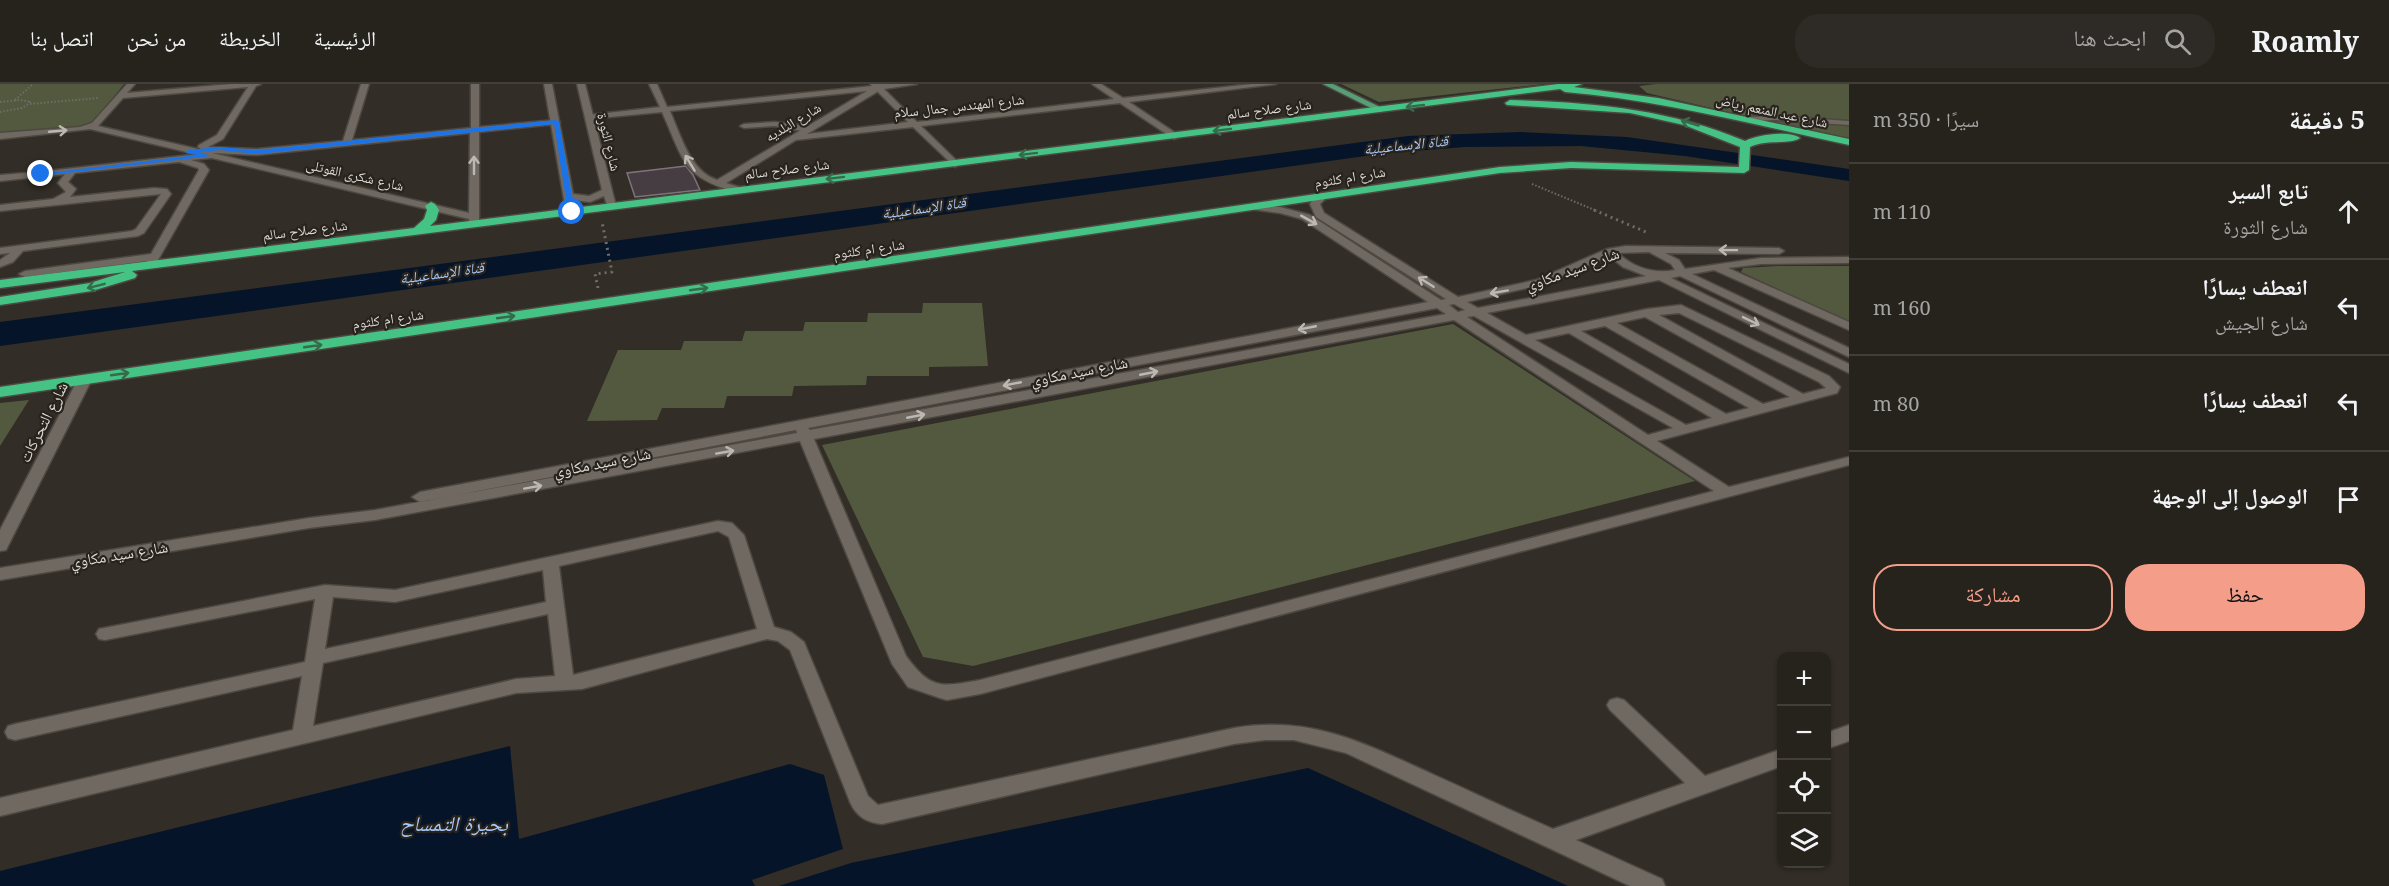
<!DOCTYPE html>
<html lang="ar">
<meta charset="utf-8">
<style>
body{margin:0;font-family:"Noto Serif","Noto Naskh Arabic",serif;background:#2e2a25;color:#f1f3f6;direction:rtl}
.controls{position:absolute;right:18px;bottom:18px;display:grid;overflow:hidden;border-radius:12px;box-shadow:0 2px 4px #0004}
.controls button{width:54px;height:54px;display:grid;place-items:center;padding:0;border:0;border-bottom:2px solid #423f3b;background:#26221c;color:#f1f3f6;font:30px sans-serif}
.stop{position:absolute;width:18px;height:18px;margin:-14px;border:4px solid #1a73e8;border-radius:50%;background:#fff}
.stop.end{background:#1a73e8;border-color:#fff;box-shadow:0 2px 6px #0008}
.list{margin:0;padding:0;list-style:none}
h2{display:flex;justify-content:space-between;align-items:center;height:78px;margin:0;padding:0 24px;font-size:26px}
h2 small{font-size:20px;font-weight:400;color:#a4a4a3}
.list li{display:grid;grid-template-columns:39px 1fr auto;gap:18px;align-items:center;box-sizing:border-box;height:96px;padding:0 24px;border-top:2px solid #423f3b}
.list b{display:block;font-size:22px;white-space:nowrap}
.list p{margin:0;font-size:20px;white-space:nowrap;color:#a4a4a3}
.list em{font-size:20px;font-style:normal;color:#a4a4a3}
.actions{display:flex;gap:12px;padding:18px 24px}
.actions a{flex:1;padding:14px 0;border:2px solid #f49e8a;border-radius:24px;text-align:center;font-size:21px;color:#f49e8a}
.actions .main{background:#f49e8a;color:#111}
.icon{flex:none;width:33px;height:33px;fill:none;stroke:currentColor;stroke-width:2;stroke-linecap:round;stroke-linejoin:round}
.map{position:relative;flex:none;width:1849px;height:802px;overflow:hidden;direction:ltr}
header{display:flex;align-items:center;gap:36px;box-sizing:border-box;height:84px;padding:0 30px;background:#26221c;border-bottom:2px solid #423f3b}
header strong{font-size:28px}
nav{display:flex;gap:33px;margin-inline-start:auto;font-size:21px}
.search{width:420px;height:54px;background:#2e2a25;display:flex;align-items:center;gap:15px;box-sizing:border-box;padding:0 21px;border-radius:24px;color:#a4a4a3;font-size:22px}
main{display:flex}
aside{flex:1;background:#26221c}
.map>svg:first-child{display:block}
.green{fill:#53593f}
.water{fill:#051429}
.building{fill:#463d43;stroke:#7d7379;stroke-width:1.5}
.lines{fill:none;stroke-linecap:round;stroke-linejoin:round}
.lane-casing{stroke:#4d4842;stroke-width:3}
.street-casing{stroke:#4d4842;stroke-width:3}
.secondary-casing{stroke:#4d4842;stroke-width:3}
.primary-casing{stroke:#4d4842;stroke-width:3}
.highway-casing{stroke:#4d4842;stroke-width:3}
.path-far1{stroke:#716d66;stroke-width:2;stroke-dasharray:1.5 2;stroke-linecap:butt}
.path{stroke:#716d66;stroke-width:3;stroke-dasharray:2 4;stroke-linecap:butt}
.lane{fill:#706961;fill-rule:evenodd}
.street{fill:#706961;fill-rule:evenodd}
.secondary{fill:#706961;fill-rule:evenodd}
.primary{fill:#569f76;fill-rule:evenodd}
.highway{fill:#44c384;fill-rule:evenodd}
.oneway{stroke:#356b4b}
.oneway2{stroke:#bcb8b2}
.route{fill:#1a73e8}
.labels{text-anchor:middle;stroke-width:4.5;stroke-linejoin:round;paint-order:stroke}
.far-street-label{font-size:14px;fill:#dddad5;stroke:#28231c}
.far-water-label{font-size:15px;font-style:italic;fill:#a5c8f8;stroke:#28231c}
.street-label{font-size:16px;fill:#dddad5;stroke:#28231c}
.near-water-label{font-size:21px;font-style:italic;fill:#a5c8f8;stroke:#28231c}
</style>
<header>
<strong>Roamly</strong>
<div class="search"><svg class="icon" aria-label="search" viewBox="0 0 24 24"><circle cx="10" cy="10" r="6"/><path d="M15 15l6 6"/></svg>ابحث هنا</div>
<nav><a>الرئيسية</a><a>الخريطة</a><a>من نحن</a><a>اتصل بنا</a></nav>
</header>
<main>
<aside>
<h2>5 دقيقة<small>سيرًا · 350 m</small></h2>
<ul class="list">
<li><svg class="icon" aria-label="ahead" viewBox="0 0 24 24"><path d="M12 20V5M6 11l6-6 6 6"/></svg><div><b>تابع السير</b><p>شارع الثورة</p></div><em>110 m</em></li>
<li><svg class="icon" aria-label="left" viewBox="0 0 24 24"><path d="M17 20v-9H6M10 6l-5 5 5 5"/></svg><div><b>انعطف يسارًا</b><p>شارع الجيش</p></div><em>160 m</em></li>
<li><svg class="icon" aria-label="left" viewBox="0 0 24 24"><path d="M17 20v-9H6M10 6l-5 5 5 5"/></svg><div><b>انعطف يسارًا</b></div><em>80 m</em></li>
<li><svg class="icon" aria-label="arrive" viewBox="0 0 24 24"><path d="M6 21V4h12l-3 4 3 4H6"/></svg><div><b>الوصول إلى الوجهة</b></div></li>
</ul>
<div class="actions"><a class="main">حفظ</a><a>مشاركة</a></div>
</aside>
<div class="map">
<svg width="1849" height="802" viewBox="0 0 1849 802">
<rect width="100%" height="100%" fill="#322d26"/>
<g class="green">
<polygon points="0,0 124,0 91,41 0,50"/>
<polygon points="1341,0 1544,0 1379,18"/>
<polygon points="1656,0 1849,0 1849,56 1647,9 1639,2"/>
<polygon points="1778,182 1849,182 1849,238 1741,188 1743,184"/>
<polygon points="923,219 982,219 988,282 929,283 929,292 867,292 866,301 794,302 792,312 727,312 724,324 662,324 657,336 587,337 618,266 681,266 684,257 742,257 745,247 803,247 805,238 867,238 868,229 922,229"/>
<polygon points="1453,240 1695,397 973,582 923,573 822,361"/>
<polygon points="29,316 0,362 0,319"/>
</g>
<g class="water">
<polygon points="1520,48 1627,53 1849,85 1849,97 1685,72 1581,62 1465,63 1387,69 0,262 0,238 1408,52"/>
<polygon points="510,662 519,755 790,680 824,691 843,765 752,796 755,802 0,802 0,787"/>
<polygon points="1308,684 1568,802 779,802 851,779"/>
</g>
<polygon class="building" points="686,82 693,91 700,106 635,113 627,89"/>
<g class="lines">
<g class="lane-casing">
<g id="lane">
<polygon points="1776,32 1849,37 1849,41 1776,36 1749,37 1745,35 1749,33"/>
<polygon points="775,38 807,42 811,45 807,48 775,42 744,44 740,42 744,40"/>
<polygon points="208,69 212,72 211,74 191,76 204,80 209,86 154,183 146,183 147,177 25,193 19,190 25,187 151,170 199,86 198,84 179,78 75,89 68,98 76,105 70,113 154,104 167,105 171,110 144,149 138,152 23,167 13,178 0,183 0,176 10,169 0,170 0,164 132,147 136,145 161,110 0,127 0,121 53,115 66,108 58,99 65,90 41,93 38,92 38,88"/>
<path d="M1322,110L1327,113L1320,120L1324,129L1458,213L1536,196L1607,165L1626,162L1779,164L1784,167L1779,170L1665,169L1679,176L1685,185L1761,174L1849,173V179L1761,180L1728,184L1849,238V246L1714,186L1692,190L1849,264V273L1680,192L1671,194L1849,280V289L1659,196L1487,229L1526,251L1647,225L1681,221L1829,292L1840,303L1837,309L1657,357L1729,403L1849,373V381L980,610L947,616L940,614L908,603L892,580L800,357L375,436L309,444L0,496V484L309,434L375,426L797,349L796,346L420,418L412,413L420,408L1428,218L1302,135L1280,129L1250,125V121L1253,120L1280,123L1310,131L1441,216L1446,215L1316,133L1310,120L1314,113ZM1649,168L1671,180L1675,186C1654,190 1634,184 1618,169ZM1609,172L1623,183L1646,192L1478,224L1467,218L1544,200ZM1454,220L1465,226L1458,228L1449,221ZM1437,224L1446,230L810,346L808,344ZM1679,229L1819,298L1826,304L1803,310L1659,231ZM1474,232L1673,344L1648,351L1467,233ZM1645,233L1790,313L1763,320L1617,239ZM1454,236L1714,407L980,596C941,603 931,606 906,572L814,355ZM1605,242L1749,324L1726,330L1581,247ZM1569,249L1712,334L1686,341L1535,256Z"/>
<polygon points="85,291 92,295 8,462 6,466 0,467 0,446 78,295"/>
<path d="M718,437L732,439L744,451L774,543L791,548L804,558L868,712L878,721L1234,644C1310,631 1364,659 1432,690C1472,708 1512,727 1553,745L1685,699L1610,626L1607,621L1610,616L1617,614L1624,616L1705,692L1782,665V682L1576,756L1662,795L1665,802H1630L1346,669L1294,656H1265L1234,660L882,740C867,739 856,732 850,718L790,566L778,557L767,555L582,605L516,609L0,732V714L293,646L302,592L15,656L8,654L5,648L8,642L15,640L305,578L315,515L105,556L99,555L96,550L99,545L325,501L395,506ZM718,447L729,453L757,545L573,591L559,482ZM543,486L546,518L325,565L333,513L395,518ZM548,530L555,592L516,595L313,642L323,579Z"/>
<polygon points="1849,641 1849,657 1826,665 1826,649"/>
</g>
</g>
<g class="street-casing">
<g id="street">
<path d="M127,0H135L127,9L231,0H261L256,2L223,55L208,63L257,65L343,57L361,0H369L352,56L471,44V0H479V43L556,36L560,38L556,40L479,48V140L474,143L469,140V135L90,45L0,55V49L80,43L92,39ZM248,3L217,51L199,61L198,63L202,66L98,42L123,14ZM470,49L469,129L212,69L257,71Z"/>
<path d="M649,0H657L667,23L872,2L870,0H917L884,5L917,38L1114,15L1092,0H1101L1123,14L1252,0H1276L1129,18L1177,50V54L1174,55L1120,19L921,42L958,78L959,80L955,83L913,43L796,56L726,99L742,104V108L739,109C682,93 685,79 662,28L589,35L585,33L589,31L660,23ZM867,7L717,96C690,87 681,52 670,27ZM877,7L908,38L807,50L877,8Z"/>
<polygon points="25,89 28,90 28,94 0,97 0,91"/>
</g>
</g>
<g class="secondary-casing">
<polygon id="secondary" points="544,0 552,0 573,110 589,112 602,106 577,0 585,0 616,122 614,124 608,124 604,112 590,118 574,116 574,129 566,127"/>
</g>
<g class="primary-casing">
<polygon id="primary" points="1323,0 1333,0 1386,26 1379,28"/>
</g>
<g class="highway-casing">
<g id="highway">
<path d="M1558,0H1582L1574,3L1658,14L1849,55V61C1755,41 1661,16 1565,8L1560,5L132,187L137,191L135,194L92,207L0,221V213L90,199L125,188L0,204V196L414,144L424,135L427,126L425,122L431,118L435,120L439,126L436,136L430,142Z"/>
<path d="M1510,16C1592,18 1669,25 1745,57C1758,51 1788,46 1800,54C1790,61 1766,55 1750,63L1749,86L1744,89L1571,84L1500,89L0,313V303L1500,83L1571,78L1739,83L1740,63L1684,41L1630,29L1507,21L1505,19Z"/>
</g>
</g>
<g class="path-far1">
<polyline points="15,16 33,0"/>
<polyline points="0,18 21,16 31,18 22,24 0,28"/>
<polyline points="30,20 98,14"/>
<polyline points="1532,100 1597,127"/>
</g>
<g class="path">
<polyline points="1594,126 1646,148"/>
<polyline points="598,204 595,190 612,188 602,138"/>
</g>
<use href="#lane" class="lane"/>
<use href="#street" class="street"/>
<use href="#secondary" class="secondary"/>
<use href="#primary" class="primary"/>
<use href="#highway" class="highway"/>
</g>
<defs><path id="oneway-shaft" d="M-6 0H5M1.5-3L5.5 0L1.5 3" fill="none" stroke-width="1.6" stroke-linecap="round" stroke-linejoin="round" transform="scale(1.5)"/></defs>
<g class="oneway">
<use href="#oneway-shaft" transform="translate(1415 22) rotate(173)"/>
<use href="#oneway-shaft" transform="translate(1690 39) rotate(-164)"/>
<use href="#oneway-shaft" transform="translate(1222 46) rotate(173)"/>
<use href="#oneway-shaft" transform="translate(1028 70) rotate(173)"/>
<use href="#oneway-shaft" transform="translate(835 94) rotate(173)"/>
<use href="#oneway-shaft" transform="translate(96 202) rotate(166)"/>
<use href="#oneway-shaft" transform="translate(699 205) rotate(-8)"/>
<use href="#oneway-shaft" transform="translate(506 233) rotate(-8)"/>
<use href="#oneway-shaft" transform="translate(313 262) rotate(-8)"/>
<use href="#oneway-shaft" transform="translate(120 290) rotate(-8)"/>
</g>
<g class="oneway2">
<use href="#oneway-shaft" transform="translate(58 47) rotate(-5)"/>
<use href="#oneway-shaft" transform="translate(690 79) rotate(-121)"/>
<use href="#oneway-shaft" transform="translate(474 81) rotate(-90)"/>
<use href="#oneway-shaft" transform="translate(1309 136) rotate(29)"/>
<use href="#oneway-shaft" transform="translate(1728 166) rotate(-179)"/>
<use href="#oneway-shaft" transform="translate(1426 198) rotate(-148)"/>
<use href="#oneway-shaft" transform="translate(1499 208) rotate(170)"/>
<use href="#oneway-shaft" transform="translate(1751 237) rotate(26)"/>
<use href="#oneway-shaft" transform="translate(1307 244) rotate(169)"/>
<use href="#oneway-shaft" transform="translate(1149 289) rotate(-11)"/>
<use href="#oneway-shaft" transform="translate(1012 300) rotate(169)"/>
<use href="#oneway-shaft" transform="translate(916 332) rotate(-11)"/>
<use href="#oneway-shaft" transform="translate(725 368) rotate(-10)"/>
<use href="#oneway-shaft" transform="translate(533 403) rotate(-10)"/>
</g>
<polygon class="route" points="556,36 559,38 575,128 572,129 568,128 554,40 257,70 220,66 199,68 211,72 41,92 38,90 197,71 186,69 188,66 220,63 257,66"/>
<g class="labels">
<g class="far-street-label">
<text transform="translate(959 22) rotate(-6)" y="5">شارع المهندس جمال سلام</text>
<text transform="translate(1269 25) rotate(-7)" y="5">شارع صلاح سالم</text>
<text transform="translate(1772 27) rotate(12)" y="5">شارع عبد المنعم رياض</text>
<text transform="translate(793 38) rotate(-31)" y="5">شارع البلديه</text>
<text transform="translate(609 58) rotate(76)" y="5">شارع الثورة</text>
<text transform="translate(787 85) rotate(-7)" y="5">شارع صلاح سالم</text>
<text transform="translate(355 91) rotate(13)" y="5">شارع شكرى القوتلى</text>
<text transform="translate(1350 93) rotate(-9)" y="5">شارع ام كلثوم</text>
<text transform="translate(305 146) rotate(-7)" y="5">شارع صلاح سالم</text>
<text transform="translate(869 165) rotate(-8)" y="5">شارع ام كلثوم</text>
<text transform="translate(388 235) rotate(-8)" y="5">شارع ام كلثوم</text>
</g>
<g class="far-water-label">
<text transform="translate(1406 61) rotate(-6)" y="5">قناة الإسماعيلية</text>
<text transform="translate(924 124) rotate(-8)" y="5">قناة الإسماعيلية</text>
<text transform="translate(442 189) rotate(-8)" y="5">قناة الإسماعيلية</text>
</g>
<g class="street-label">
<text transform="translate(1572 185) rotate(-20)" y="6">شارع سيد مكاوي</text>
<text transform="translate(1079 287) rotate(-11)" y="6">شارع سيد مكاوي</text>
<text transform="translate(43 338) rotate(-63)" y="6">شارع التحركات</text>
<text transform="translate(602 378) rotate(-11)" y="6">شارع سيد مكاوي</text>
<text transform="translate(119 470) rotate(-9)" y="6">شارع سيد مكاوي</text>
</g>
<g class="near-water-label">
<text x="454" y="747">بحيرة التمساح</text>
</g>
</g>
</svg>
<div class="controls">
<button>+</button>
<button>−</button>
<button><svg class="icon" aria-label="locate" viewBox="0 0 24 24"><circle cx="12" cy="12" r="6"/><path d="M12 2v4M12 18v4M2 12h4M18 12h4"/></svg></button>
<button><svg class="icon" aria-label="layers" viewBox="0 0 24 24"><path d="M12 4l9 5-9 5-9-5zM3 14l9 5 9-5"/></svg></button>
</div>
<div class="stop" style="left:572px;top:128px"></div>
<div class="stop end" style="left:41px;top:90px"></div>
</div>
</main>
